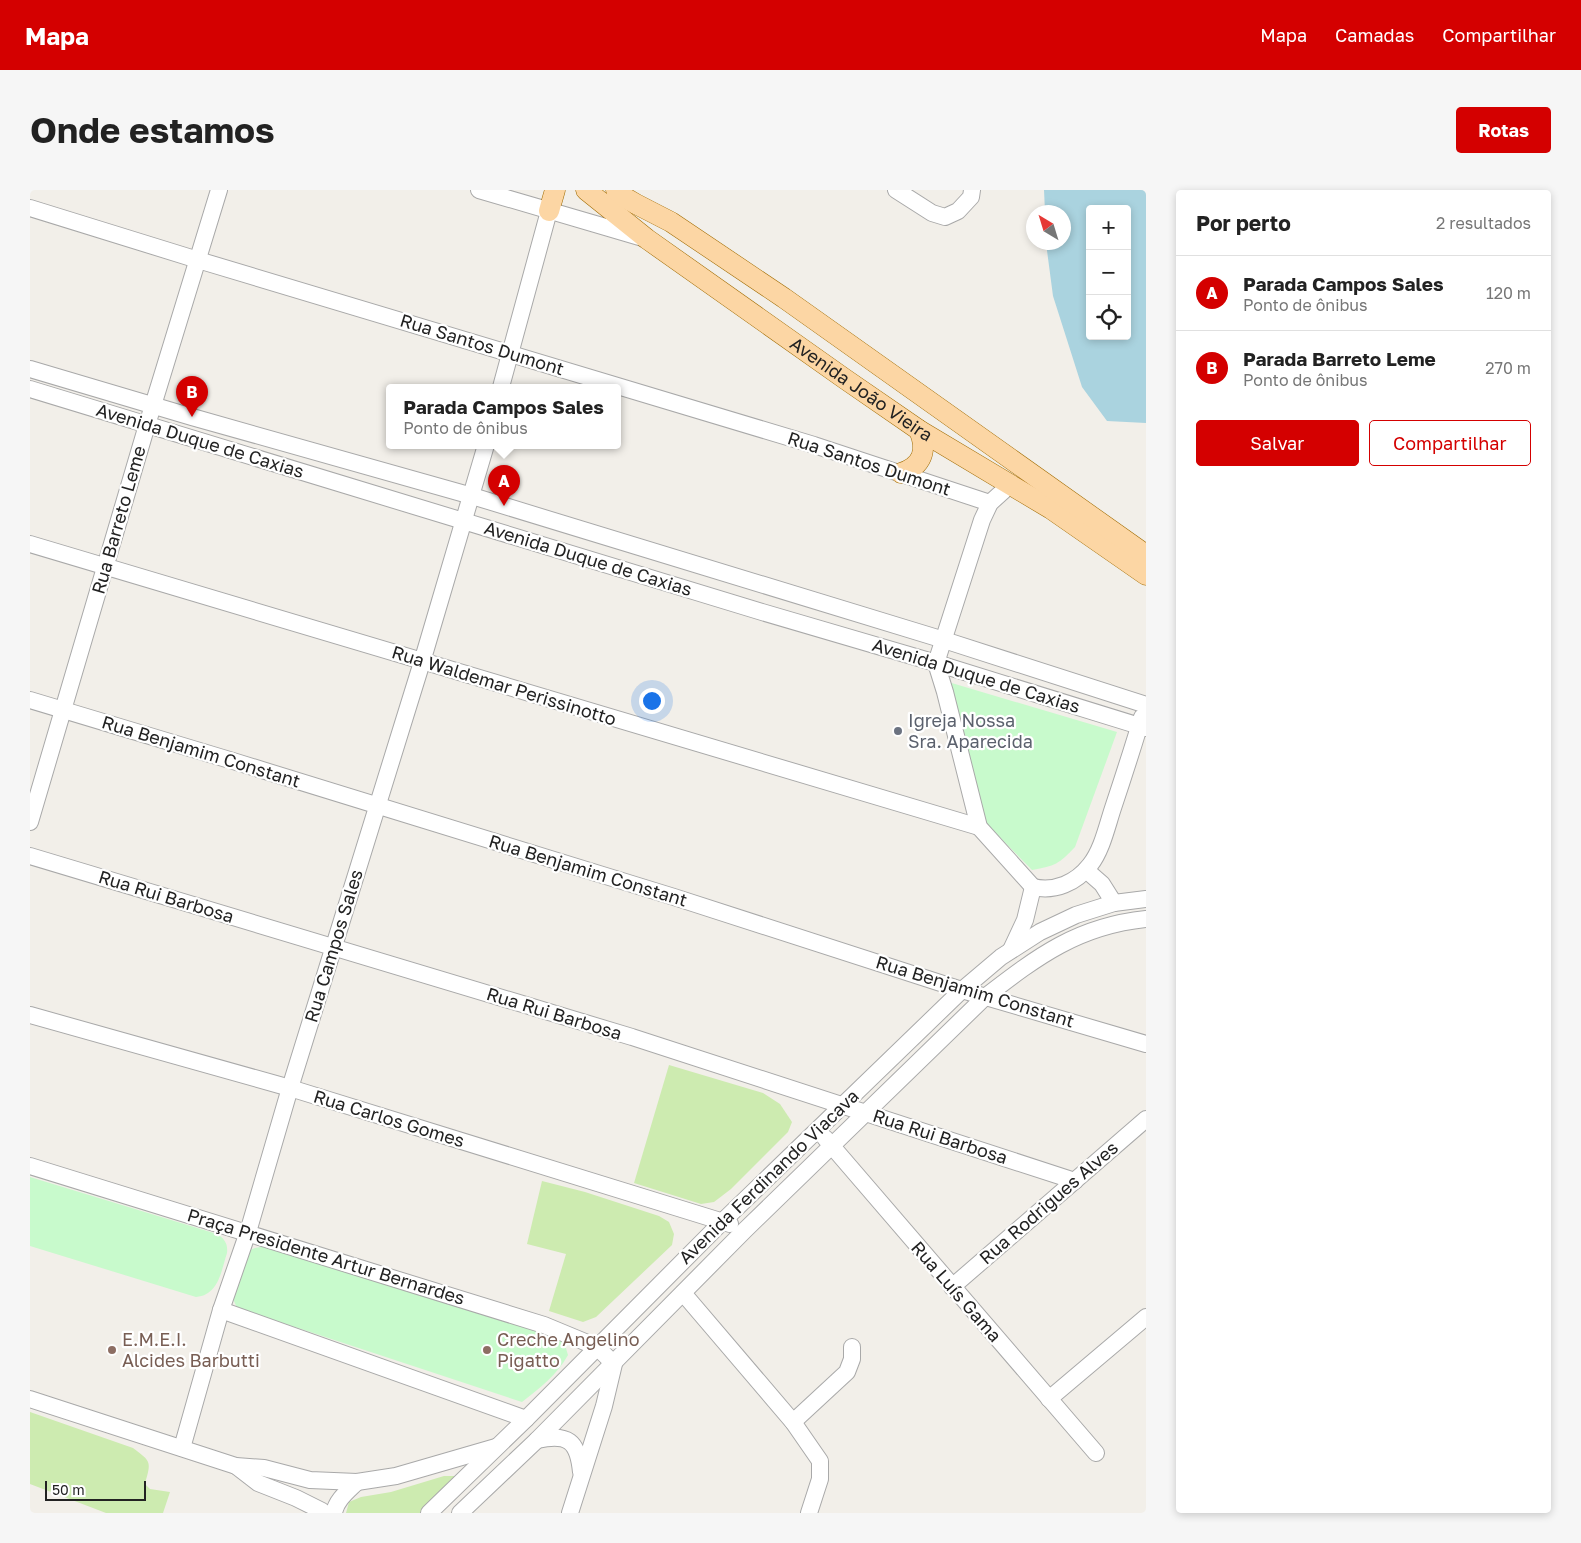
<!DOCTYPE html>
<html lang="pt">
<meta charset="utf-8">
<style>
body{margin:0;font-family:"Golos Text",sans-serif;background:#f6f6f6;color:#222}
.controls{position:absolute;right:15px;top:15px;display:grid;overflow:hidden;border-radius:5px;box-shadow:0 2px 8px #0003}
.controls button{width:45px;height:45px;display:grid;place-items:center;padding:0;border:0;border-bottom:1px solid #e0e0e0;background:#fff;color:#222;font:25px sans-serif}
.compass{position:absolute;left:996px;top:15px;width:45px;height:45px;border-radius:50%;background:#fff;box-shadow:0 2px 8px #0003;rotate:322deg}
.scale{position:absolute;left:15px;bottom:12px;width:101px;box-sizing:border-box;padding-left:5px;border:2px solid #222;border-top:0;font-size:14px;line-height:18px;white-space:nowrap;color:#222;-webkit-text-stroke:4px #fff;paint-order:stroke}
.you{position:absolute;left:621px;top:510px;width:18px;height:18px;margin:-12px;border:4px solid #fff;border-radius:50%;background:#1a73e8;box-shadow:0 0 0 8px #1a73e833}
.badge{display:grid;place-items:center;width:32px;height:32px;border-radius:50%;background:#d40000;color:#fff;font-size:16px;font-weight:700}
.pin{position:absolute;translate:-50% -41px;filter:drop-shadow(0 1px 2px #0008)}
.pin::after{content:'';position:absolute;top:26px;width:18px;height:15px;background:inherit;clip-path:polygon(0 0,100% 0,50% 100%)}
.popup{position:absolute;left:356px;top:194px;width:235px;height:65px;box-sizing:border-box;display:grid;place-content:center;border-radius:5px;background:#fff;filter:drop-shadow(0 1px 4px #0005);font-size:16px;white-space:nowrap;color:#767676}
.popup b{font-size:19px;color:#222}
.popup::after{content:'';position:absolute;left:50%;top:100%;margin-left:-10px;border:10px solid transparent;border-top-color:#fff}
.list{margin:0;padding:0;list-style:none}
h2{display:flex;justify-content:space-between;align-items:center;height:65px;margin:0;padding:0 20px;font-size:21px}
h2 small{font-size:16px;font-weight:400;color:#767676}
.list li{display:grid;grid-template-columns:32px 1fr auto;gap:15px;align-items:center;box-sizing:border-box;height:75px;padding:0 20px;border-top:1px solid #e0e0e0}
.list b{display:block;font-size:19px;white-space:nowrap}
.list p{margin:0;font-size:16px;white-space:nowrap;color:#767676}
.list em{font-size:16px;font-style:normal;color:#767676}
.actions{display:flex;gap:10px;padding:15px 20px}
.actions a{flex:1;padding:11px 0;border:1px solid #d40000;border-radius:5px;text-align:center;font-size:18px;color:#d40000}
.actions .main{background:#d40000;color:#fff}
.icon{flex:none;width:28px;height:28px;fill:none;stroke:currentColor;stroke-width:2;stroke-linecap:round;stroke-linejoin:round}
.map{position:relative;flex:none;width:1116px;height:1323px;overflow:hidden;border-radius:5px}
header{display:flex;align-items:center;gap:30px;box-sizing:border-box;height:70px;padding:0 25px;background:#d40000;color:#fff}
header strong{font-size:24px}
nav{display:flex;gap:28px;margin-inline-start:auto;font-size:18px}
.intro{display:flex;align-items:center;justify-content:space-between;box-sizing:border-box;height:120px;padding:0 30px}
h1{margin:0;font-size:35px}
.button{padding:12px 22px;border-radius:5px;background:#d40000;color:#fff;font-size:18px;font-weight:700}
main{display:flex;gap:30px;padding:0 30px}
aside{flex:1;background:#fff;border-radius:5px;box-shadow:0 2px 8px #0003}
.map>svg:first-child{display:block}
.grass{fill:#cdebb0}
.park{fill:#c8facc}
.water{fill:#aad3df;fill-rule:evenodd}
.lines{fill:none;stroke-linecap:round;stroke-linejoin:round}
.minor-casing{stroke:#a9a9a9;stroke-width:18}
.major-casing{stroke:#a06b00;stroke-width:21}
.minor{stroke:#fff;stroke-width:16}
.major{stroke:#fcd6a4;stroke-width:20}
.worship-dot{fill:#6b7280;stroke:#fff;stroke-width:2}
.education-dot{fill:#8d6e63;stroke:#fff;stroke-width:2}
.labels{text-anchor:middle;stroke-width:4.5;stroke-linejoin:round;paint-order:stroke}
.street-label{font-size:18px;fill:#222;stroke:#fff}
.worship-label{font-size:18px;fill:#5b616d;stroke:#fff;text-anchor:start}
.education-label{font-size:18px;fill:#785e54;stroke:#fff;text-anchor:start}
</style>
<header>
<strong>Mapa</strong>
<nav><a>Mapa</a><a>Camadas</a><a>Compartilhar</a></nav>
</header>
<div class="intro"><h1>Onde estamos</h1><a class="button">Rotas</a></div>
<main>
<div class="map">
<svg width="1116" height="1323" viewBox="0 0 1116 1323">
<rect width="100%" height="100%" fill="#f2efe9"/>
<g class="grass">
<polygon points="639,875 733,903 750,914 762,932 758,942 701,999 684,1012 671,1014 604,993"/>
<polygon points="512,991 555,1002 629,1026 639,1032 644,1044 642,1055 566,1127 553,1132 519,1121 536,1064 497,1054"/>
<path d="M0,1222L103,1258C122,1272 121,1272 115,1294L120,1299L140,1302L133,1323H76L0,1294Z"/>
<polygon points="414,1286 426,1286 391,1323 316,1323 319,1312 331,1307 361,1302"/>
</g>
<g class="park">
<path d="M915,491L1087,542L1045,657C1029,674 1025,676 1002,680L954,631Z"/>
<path d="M0,987L187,1044C195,1049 198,1054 197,1063C191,1081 189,1105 166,1107L0,1056Z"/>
<path d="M236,1056L398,1106L530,1149L535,1155L538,1165C527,1185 510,1198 492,1212L207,1118L200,1102L211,1064L225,1058Z"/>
</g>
<path class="water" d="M1014,0H1116V233L1077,231L1052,197L1023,106L1016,53L1034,52V22H1015ZM1060,19H1097V146H1060Z"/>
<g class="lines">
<g class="minor-casing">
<g id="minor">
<polyline points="449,0 613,48"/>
<polyline points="866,0 902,23 915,27 928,21 941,7 942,0"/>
<polyline points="0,18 168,70 784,255 960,313"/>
<polyline points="0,179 162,227 442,306 914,450 1116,515"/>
<polyline points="471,197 519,21"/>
<polyline points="0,199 732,422 906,473 1116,538"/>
<polyline points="981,294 960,313 952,330 906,473 915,502 949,637 1003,697"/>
<polyline points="0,354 949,637"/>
<polyline points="0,510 203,571 644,707 932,800 1116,854"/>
<polyline points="0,632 117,235 189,0"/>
<polyline points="0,666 602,847 1045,991"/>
<polyline points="1056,680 1072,694 1084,713"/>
<path d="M1003,697C1025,702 1046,693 1060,675C1072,660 1077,636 1083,618C1093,588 1103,557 1112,527"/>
<polyline points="981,760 995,730 1003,697"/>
<polyline points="0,825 260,898 700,1034"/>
<polyline points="795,948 1066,1263"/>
<polyline points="0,976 514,1135 567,1157 584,1174 574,1216 540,1323"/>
<polyline points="922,1097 1116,929"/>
<polyline points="653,1103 763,1232 790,1271 790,1289 779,1323"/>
<polyline points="191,1120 496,1229"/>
<polyline points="0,1209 206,1276 234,1278 280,1290 327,1292 366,1286 466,1257"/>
<polyline points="1019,1209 1116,1127"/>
<polyline points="763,1232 817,1182 822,1169 822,1157"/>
<path d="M507,1250C538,1243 548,1251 551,1282"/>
<polyline points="152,1258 191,1120 218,1042 260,898 392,472 456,255"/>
<polyline points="206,1276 228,1293 266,1308 292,1321 293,1323"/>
<path d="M304,1323C306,1310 318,1301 327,1292"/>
<polyline points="399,1323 496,1229 692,1032 932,800 971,767 1010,742 1046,725 1084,713 1116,709"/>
<path d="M430,1323L507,1250L715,1040L955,807C1008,766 1048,736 1116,729"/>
</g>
</g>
<g class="major-casing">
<g id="major">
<path id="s1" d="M556,0L617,49L815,189L889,240L1021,319L1116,385"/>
<polyline points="586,0 594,7 606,14 641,32 754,108 1116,365"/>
<polyline points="519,21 525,0"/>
<path d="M871,283C892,276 898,261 889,240"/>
</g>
</g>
<use href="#minor" class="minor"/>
<use href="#major" class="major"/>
</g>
<circle class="worship-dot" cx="868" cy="541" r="5"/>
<g class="education-dot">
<circle cx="82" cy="1160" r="5"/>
<circle cx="457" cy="1160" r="5"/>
</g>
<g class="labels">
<g class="street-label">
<text transform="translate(452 155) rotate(17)" y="6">Rua Santos Dumont</text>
<text dy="6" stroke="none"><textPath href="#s1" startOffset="340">Avenida João Vieira</textPath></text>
<text transform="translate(170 251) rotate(17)" y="6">Avenida Duque de Caxias</text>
<text transform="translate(839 274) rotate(18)" y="6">Rua Santos Dumont</text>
<text transform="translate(89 330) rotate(-74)" y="6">Rua Barreto Leme</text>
<text transform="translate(558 369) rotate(17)" y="6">Avenida Duque de Caxias</text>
<text transform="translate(946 486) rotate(17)" y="6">Avenida Duque de Caxias</text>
<text transform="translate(474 496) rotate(17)" y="6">Rua Waldemar Perissinotto</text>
<text transform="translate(171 562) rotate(17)" y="6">Rua Benjamim Constant</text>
<text transform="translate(558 681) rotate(17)" y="6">Rua Benjamim Constant</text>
<text transform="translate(136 707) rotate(17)" y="6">Rua Rui Barbosa</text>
<text transform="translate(304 756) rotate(-73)" y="6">Rua Campos Sales</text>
<text transform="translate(945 802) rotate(17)" y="6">Rua Benjamim Constant</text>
<text transform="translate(524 824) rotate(17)" y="6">Rua Rui Barbosa</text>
<text transform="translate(359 929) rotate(17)" y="6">Rua Carlos Gomes</text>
<text transform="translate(910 947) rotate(18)" y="6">Rua Rui Barbosa</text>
<text transform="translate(739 987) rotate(-44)" y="6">Avenida Ferdinando Viacava</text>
<text transform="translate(1019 1013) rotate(-41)" y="6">Rua Rodrigues Alves</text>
<text transform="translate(296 1067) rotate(17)" y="6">Praça Presidente Artur Bernardes</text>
<text transform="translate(926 1102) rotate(49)" y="6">Rua Luís Gama</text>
</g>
<g class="worship-label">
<text x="878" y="537">Igreja Nossa<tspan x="878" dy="21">Sra. Aparecida</tspan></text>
</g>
<g class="education-label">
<text x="92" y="1156">E.M.E.I.<tspan x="92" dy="21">Alcides Barbutti</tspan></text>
<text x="467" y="1156">Creche Angelino<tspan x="467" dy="21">Pigatto</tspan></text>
</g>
</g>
</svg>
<div class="controls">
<button>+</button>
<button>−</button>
<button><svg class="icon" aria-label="locate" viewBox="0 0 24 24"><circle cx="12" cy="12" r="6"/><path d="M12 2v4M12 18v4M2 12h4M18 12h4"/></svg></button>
</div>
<svg class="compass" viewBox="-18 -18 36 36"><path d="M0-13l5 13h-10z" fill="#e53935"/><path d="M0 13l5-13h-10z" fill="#767676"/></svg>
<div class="scale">50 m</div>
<div class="you"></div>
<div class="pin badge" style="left:474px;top:316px">A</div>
<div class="popup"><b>Parada Campos Sales</b>Ponto de ônibus</div>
<div class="pin badge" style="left:162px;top:227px">B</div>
</div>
<aside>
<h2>Por perto<small>2 resultados</small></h2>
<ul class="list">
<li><span class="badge">A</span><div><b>Parada Campos Sales</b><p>Ponto de ônibus</p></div><em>120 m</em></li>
<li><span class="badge">B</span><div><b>Parada Barreto Leme</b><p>Ponto de ônibus</p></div><em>270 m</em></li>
</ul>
<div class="actions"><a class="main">Salvar</a><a>Compartilhar</a></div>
</aside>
</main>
